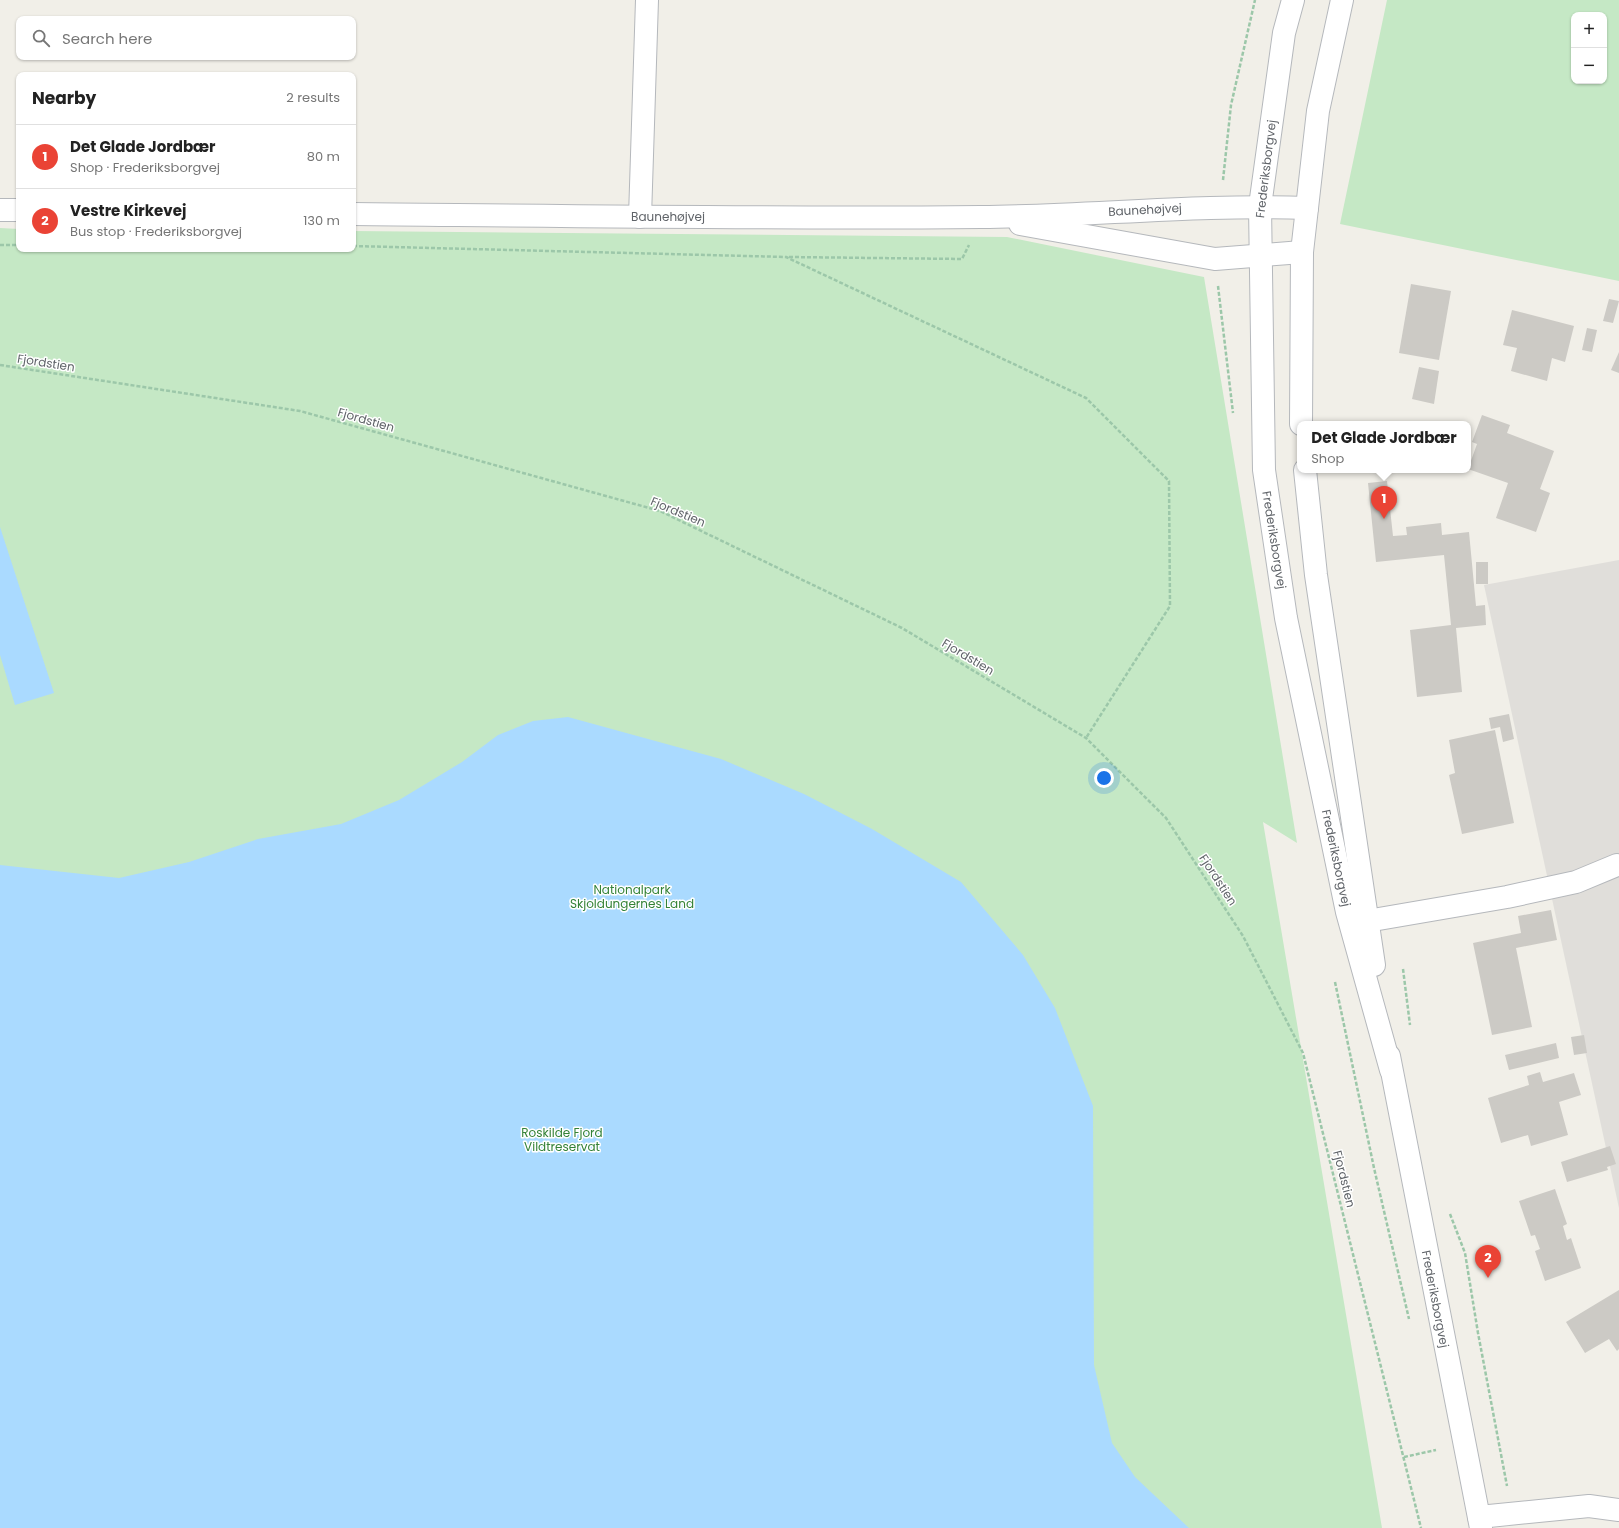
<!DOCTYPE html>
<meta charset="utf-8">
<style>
body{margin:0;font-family:Poppins,sans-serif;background:#f6f6f6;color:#222}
.controls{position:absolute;right:12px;top:12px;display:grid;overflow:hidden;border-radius:8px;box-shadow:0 1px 3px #0004}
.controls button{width:36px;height:36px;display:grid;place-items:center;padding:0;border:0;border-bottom:1px solid #e0e0e0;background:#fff;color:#222;font:20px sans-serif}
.you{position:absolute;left:1104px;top:778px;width:14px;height:14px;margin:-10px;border:3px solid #fff;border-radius:50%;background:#1a73e8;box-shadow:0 0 0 6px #1a73e833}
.badge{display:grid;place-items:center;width:26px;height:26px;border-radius:50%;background:#ea4335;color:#fff;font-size:13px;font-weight:700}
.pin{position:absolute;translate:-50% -33px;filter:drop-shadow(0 1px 2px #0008)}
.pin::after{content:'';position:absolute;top:21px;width:14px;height:12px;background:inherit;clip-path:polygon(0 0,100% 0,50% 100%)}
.popup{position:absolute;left:1297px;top:421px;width:174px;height:52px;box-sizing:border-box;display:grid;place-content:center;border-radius:8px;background:#fff;filter:drop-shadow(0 1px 3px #0005);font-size:13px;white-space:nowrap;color:#767676}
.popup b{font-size:15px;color:#222}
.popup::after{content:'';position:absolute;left:50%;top:100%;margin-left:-8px;border:8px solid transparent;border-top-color:#fff}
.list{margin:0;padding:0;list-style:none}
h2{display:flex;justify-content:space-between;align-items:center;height:52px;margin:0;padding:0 16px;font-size:17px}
h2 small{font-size:13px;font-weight:400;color:#767676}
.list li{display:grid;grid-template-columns:26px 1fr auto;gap:12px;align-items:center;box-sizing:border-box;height:64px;padding:0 16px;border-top:1px solid #e0e0e0}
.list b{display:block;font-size:15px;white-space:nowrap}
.list p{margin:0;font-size:13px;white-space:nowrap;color:#767676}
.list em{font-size:13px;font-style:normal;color:#767676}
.icon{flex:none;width:22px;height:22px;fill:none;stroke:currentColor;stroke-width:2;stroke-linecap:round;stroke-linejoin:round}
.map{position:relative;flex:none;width:1619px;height:1528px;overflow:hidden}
.search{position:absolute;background:#fff;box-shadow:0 1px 3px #0004;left:16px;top:16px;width:340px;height:44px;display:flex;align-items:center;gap:10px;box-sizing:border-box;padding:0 14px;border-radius:8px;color:#767676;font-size:15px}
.panel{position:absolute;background:#fff;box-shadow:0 1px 3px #0004;left:16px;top:72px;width:340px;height:180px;border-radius:8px}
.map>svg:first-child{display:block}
.industrial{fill:#e0deda}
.green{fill:#c5e8c5;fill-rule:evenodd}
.water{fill:#aadaff}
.building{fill:#cccac5}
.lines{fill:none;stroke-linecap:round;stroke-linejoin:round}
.minor-casing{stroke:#b5b8bc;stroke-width:24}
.path{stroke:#9cc7a9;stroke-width:2.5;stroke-dasharray:4 2;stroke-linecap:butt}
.minor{stroke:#fff;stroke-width:22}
.labels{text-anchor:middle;stroke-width:3;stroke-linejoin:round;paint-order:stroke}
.street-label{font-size:12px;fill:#5f6368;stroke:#fff}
.park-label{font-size:12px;fill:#348238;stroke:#fff}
</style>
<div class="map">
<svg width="1619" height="1528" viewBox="0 0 1619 1528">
<rect width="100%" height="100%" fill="#f1efe8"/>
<polygon class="industrial" points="1619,560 1619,1208 1484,585"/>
<g class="green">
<path d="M1387,0H1619V281L1340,224ZM1574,15H1604V81H1574Z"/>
<polygon points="0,228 19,229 19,249 353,249 353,231 1007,237 1204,277 1297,843 1263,822 1382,1528 0,1528"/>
</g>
<g class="water">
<polygon points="0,527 54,693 15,705 0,655"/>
<polygon points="568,717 721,759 804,794 872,829 961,882 1023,955 1055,1008 1093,1106 1094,1365 1112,1443 1135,1477 1189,1528 0,1528 0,865 119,878 189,862 258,839 341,824 399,800 462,762 498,735 533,721"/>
</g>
<g class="building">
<polygon points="1411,284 1451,291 1439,360 1399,353"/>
<polygon points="1609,299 1619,301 1613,323 1603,321"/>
<polygon points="1512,310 1574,326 1565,362 1552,358 1547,381 1511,371 1517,348 1503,345"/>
<polygon points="1587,328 1597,330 1592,352 1582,350"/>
<polygon points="1619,352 1619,373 1611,370"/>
<polygon points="1419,367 1439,371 1434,404 1412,399"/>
<polygon points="1482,415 1510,425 1507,433 1554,451 1540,489 1550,493 1536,532 1496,518 1508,483 1468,469 1477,444 1472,442"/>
<polygon points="1387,481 1393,536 1407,535 1406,527 1441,523 1442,535 1469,532 1476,606 1485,605 1486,625 1456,628 1462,692 1417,697 1410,630 1451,625 1444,555 1376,562 1368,483"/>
<rect x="1476" y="562" width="12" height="22"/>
<polygon points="1509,714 1514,739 1503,742 1500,727 1491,729 1489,718"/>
<polygon points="1495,730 1514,823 1462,834 1449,775 1455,773 1449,740"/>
<polygon points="1551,910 1557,940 1516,948 1532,1027 1492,1035 1473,943 1521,933 1518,916"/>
<polygon points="1584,1035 1587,1053 1574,1055 1571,1037"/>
<polygon points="1556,1043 1559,1058 1509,1070 1505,1055"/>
<polygon points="1540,1072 1543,1082 1574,1073 1581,1095 1559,1102 1568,1135 1531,1146 1528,1135 1501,1143 1488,1098 1529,1085 1527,1076"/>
<polygon points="1610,1146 1616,1164 1607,1167 1608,1170 1567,1182 1561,1162"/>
<polygon points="1555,1189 1567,1224 1563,1226 1567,1240 1571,1238 1581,1268 1545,1281 1535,1251 1540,1249 1535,1235 1531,1236 1519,1201"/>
<polygon points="1619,1290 1619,1349 1617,1351 1609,1339 1585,1353 1566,1322"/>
</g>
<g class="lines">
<g class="minor-casing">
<g id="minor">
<polyline points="1293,0 1284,33 1260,206 1264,470 1286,618 1347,912 1391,1070"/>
<polyline points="0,210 19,210"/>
<path d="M353,214C562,216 772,219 981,217C1090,216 1198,204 1307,208"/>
<polyline points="640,217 647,0"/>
<polyline points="1020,224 1215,259 1302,252"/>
<polyline points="1301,424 1302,252 1318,111 1342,0"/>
<polyline points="1305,470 1316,575 1374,965"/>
<polyline points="1367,921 1507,897 1576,882 1617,865"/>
<polyline points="1389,1056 1481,1528"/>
<polyline points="1479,1517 1589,1506 1619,1510"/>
</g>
</g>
<g class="path">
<polyline points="1223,180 1231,105 1255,0"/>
<polyline points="0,245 19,245"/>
<polyline points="353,246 786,257 1086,398 1169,481 1170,606 1086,738"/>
<polyline points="789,257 962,259 969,245"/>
<polyline points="1218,286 1233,413"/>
<polyline points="0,365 300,411 660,511 902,628 1086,738 1166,818 1243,936 1303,1053 1421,1528"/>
<polyline points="1403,969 1410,1025"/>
<polyline points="1335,982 1374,1168 1409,1319"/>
<polyline points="1450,1214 1465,1253 1478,1333 1507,1486"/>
<polyline points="1404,1457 1436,1450"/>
</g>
<use href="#minor" class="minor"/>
</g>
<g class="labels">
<g class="street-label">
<text transform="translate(1266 169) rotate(-83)" y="4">Frederiksborgvej</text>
<text transform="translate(1145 210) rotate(-3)" y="4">Baunehøjvej</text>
<text x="668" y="221">Baunehøjvej</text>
<text transform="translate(46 363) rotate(9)" y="4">Fjordstien</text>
<text transform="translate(366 420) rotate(16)" y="4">Fjordstien</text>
<text transform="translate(678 512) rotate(23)" y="4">Fjordstien</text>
<text transform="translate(1274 540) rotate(81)" y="4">Frederiksborgvej</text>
<text transform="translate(968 657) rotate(31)" y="4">Fjordstien</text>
<text transform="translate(1336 858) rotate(78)" y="4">Frederiksborgvej</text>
<text transform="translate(1218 880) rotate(57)" y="4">Fjordstien</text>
<text transform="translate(1344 1179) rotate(76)" y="4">Fjordstien</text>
<text transform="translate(1435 1299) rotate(79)" y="4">Frederiksborgvej</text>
</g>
<g class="park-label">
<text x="632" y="894">Nationalpark<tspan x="632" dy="14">Skjoldungernes Land</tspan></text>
<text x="562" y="1137">Roskilde Fjord<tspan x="562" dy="14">Vildtreservat</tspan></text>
</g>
</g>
</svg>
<div class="controls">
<button>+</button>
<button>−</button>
</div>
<div class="you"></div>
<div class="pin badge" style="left:1384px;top:519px">1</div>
<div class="popup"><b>Det Glade Jordbær</b>Shop</div>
<div class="pin badge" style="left:1488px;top:1278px">2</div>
<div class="search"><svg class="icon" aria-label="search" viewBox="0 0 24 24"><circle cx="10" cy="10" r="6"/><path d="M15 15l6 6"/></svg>Search here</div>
<section class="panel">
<h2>Nearby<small>2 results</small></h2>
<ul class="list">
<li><span class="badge">1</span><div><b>Det Glade Jordbær</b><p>Shop · Frederiksborgvej</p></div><em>80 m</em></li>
<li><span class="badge">2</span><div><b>Vestre Kirkevej</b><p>Bus stop · Frederiksborgvej</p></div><em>130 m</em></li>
</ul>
</section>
</div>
